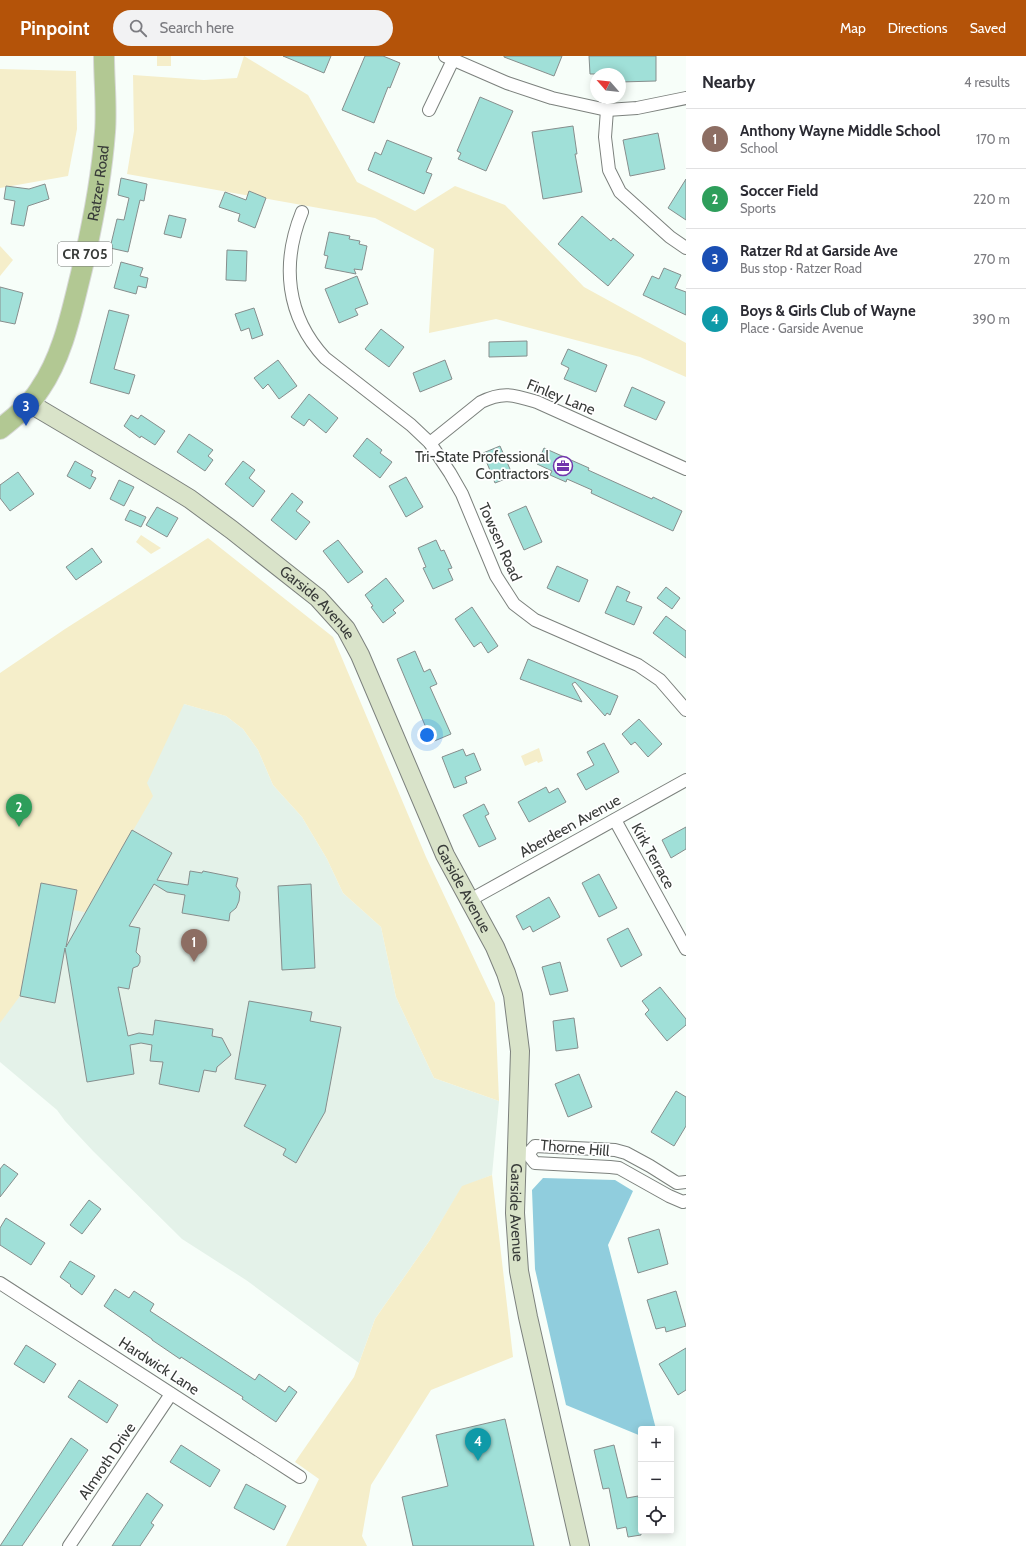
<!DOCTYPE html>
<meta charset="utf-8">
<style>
body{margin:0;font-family:Cabin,sans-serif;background:#f2f2f3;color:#2b2b33}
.controls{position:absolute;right:12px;bottom:12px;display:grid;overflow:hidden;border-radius:4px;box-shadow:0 2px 10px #0003}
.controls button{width:36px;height:36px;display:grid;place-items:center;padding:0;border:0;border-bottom:1px solid #e1e1e2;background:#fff;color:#2b2b33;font:20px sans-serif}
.compass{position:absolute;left:590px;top:12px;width:36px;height:36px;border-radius:50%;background:#fff;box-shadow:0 2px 10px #0003;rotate:298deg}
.you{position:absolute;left:427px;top:679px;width:14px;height:14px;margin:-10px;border:3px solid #fff;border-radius:50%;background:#1a73e8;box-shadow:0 0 0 6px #1a73e833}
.badge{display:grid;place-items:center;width:26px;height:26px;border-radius:50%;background:#b45309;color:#fff;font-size:13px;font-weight:700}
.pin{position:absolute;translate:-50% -33px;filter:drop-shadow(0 1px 2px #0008)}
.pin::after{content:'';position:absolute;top:21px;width:14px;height:12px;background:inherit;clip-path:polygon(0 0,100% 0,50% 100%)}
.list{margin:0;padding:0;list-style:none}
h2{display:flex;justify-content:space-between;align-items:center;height:52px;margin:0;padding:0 16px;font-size:17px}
h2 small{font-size:13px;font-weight:400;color:#7c7c81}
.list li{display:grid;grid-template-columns:26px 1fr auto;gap:12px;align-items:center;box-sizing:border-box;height:60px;padding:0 16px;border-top:1px solid #e1e1e2}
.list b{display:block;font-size:15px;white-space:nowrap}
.list p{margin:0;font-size:13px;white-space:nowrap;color:#7c7c81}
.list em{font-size:13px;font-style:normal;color:#7c7c81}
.icon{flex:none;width:22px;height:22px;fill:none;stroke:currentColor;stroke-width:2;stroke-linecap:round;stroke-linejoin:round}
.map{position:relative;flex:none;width:686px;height:1490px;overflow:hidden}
header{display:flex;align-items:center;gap:24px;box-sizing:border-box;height:56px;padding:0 20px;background:#b45309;color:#fff}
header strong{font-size:19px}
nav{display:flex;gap:22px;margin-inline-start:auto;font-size:14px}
.search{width:280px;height:36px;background:#f2f2f3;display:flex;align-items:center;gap:10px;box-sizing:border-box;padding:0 14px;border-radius:22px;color:#7c7c81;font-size:15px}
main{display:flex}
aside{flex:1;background:#fff}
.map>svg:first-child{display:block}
.built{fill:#e4f2e9}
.green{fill:#f5eeca}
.water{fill:#90cddd}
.building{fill:#a0e0d8;stroke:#878e8d}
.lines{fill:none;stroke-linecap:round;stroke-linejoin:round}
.street-casing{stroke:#7c817d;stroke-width:14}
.secondary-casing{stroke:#7c817d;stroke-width:20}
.primary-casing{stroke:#d7d8d7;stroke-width:22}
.street{stroke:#fff;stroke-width:12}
.secondary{stroke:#d9e3c9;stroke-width:18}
.primary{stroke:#b2c893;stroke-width:20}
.labels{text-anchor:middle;stroke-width:3.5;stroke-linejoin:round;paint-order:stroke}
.shield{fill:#fff;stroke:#747674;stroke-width:1}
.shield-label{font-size:14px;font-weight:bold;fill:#383b39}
.street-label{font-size:15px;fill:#383b39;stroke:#fff}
.poi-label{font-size:15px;fill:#383b39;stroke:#fff;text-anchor:end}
</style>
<header>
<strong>Pinpoint</strong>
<div class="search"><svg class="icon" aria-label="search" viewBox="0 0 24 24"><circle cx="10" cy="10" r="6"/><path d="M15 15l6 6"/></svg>Search here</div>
<nav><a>Map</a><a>Directions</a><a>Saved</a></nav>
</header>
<main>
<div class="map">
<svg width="686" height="1490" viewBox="0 0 686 1490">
<rect width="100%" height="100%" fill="#f7fef9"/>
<polygon class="built" points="0,617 184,648 226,660 243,673 258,694 273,729 302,761 327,803 343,837 381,871 396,941 434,1022 499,1045 492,1119 462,1131 430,1184 375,1263 359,1307 246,1224 182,1183 93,1095 65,1065 57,1054 0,1006"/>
<g class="green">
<rect x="157" y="0" width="14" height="10"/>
<polygon points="244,0 308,39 357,126 415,155 455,130 505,149 584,231 686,287 686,321 640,301 496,263 429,277 434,193 375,162 127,118 134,75 133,19 204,24 237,22"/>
<polygon points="0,13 76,15 77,73 68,120 0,132"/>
<polygon points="0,190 13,204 0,220"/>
<polygon points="141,479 161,492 151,498 136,486"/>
<polygon points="208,482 333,581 426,801 495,947 499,1045 434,1022 396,941 381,871 343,837 327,803 302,761 273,729 258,694 243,673 226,660 184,648 147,727 153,740 93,844 90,857 73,854 77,834 41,827 20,940 0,967 0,617 65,573"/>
<polygon points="539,692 543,705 538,707 537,705 525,710 521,700"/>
<polygon points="492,1119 513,1301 431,1334 371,1429 362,1480 367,1490 286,1490 319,1423 295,1406 354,1321 375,1263 430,1184 462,1130"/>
</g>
<polygon class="water" points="543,1122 615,1124 633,1135 608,1189 656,1373 641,1373 641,1380 566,1349 535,1213 532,1134"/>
<g class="building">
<polygon points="283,0 331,0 324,17"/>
<polygon points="365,0 383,0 400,7 390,32 388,31 374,67 342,54"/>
<polygon points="504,0 562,0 554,20 504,1"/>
<polygon points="589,0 656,0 656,25 620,26 620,18 590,18"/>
<polygon points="480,41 513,55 486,115 458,103 461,97 457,95"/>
<polygon points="573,70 577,98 575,98 582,136 543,143 532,76"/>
<polygon points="658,77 665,113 630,120 623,84"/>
<polygon points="387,84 432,102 426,116 432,118 424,138 368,114 375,96 381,99"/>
<polygon points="121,122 147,128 144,145 140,144 128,196 110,192 117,163 124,164 129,142 118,139"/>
<polygon points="686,123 686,164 668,152"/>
<polygon points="45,128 49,143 28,150 24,170 11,168 15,145 4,143 6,130 29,133"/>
<polygon points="249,135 266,142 255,172 238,165 240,158 219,151 225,136 246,144"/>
<polygon points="169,159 186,163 181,182 164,178"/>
<polygon points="582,160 611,185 613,182 634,199 608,230 558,188"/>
<polygon points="329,176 350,180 349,183 360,185 359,188 367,190 362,214 354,213 356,218 325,212 328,200 324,199"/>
<polygon points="227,194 247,195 246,225 226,224"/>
<polygon points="121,206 143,212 140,220 148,222 146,232 138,230 136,238 114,232"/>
<polygon points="664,212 681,219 675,232 686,236 686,259 643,239 652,220 659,223"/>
<polygon points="357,220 368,248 355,253 358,259 339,267 325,233"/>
<polygon points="0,231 23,237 15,268 0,265"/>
<polygon points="254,252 263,279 252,283 249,272 241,275 235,258"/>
<polygon points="109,254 129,259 114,313 135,319 129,338 90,327"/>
<polygon points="381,273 404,291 389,311 365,293"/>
<polygon points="527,285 527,300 489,301 489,286"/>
<polygon points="568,293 607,309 596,336 564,323 569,312 561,308"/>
<polygon points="278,304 297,330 279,343 268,328 263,333 254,322"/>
<polygon points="445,304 452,323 420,336 413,317"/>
<polygon points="632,331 665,346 656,364 624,350"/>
<polygon points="309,338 338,362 326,377 309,363 304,370 291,361"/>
<polygon points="131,359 138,363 141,359 165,375 155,389 141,380 140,382 124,370"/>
<polygon points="189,378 213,394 208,400 213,404 205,415 177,396"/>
<polygon points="367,382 382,394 380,397 392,406 380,422 353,400"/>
<polygon points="500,390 513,420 495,427 483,397"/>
<polygon points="544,392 589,412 588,414 652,443 653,441 682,455 673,475 591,437 592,434 567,423 566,426 550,419 552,415 537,408"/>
<polygon points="75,405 93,415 91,420 96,422 90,433 67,420"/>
<polygon points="243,405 255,414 249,422 265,435 253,451 225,428"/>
<polygon points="18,416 34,438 10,455 0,442 0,429"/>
<polygon points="406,421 423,451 406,461 389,430"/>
<polygon points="119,424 134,431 124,450 110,443"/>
<polygon points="292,437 303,446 296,455 310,466 296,484 271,464"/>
<polygon points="526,450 542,486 524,494 508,458"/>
<polygon points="157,451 178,462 167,481 146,469"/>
<polygon points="130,454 146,461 141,471 125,464"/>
<polygon points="338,484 363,516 348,527 323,495"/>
<polygon points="436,484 441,495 444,494 452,512 448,513 453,524 433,533 423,512 426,511 418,492"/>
<polygon points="92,492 102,506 76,524 66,511"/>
<polygon points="557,510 588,524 579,546 547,532"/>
<polygon points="386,522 404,545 393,554 396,557 383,567 371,551 373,550 365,539"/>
<polygon points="617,530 630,536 626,545 642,551 634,569 605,557"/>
<polygon points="666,531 680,542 672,553 657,542"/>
<polygon points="472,551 498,590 488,597 481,586 474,591 455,563"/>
<polygon points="666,560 686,575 686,602 653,577"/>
<polygon points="415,595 424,616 430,613 437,628 430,631 451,678 432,686 397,603"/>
<polygon points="528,603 618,640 610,659 607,657 605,660 575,626 572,628 582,646 520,623"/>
<polygon points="639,663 662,688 648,701 635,686 631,689 622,678"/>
<polygon points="604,687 619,716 586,734 577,718 594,709 587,696"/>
<polygon points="463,693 466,700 474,697 481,714 465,721 467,727 454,732 442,701"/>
<polygon points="546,731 549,737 558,732 566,746 529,766 518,746"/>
<polygon points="484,748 489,758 485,760 496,783 479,791 463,759"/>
<polygon points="686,771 686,793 671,802 662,784"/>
<polygon points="132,774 172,797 157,824 188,829 190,815 202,817 203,815 238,822 236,830 240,836 239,845 236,852 230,857 229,865 182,857 185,839 167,836 154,828 129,870 140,872 136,896 140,900 140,906 138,910 133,912 129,933 118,931 128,980 139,977 153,979 155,964 213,973 212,980 222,982 231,999 217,1011 216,1016 204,1014 199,1036 159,1028 163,1006 150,1005 152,989 141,987 130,989 134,1018 87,1026 65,892 55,947 20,940 41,827 77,834 66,891"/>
<polygon points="599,818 617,852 599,861 582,827"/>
<polygon points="311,828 315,912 282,914 278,830"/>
<polygon points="549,841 560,861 533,876 530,870 523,874 516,860"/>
<polygon points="628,872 642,899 621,911 607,883"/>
<polygon points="560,906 568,935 550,939 542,911"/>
<polygon points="660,931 686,963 686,969 667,985 645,958 649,954 642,945"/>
<polygon points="249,945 312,956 310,965 341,971 325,1056 296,1107 283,1099 286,1093 244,1070 266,1029 235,1023"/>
<polygon points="574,962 578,992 556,995 553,965"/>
<polygon points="579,1018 592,1051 568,1061 555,1028"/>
<polygon points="676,1035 686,1041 686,1070 674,1090 651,1076"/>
<polygon points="4,1108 18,1118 0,1141 0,1113"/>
<polygon points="89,1144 101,1153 82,1178 70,1169"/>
<polygon points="6,1162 45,1187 31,1209 0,1189 0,1172"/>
<polygon points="659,1173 668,1208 638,1217 628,1182"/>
<polygon points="70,1205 95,1220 82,1239 70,1230 71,1229 60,1221"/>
<polygon points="115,1233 129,1242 134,1235 154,1248 150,1255 255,1324 259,1318 285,1336 289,1330 297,1336 276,1366 242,1343 243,1341 181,1301 180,1303 152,1284 152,1283 104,1250"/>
<polygon points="676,1235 686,1270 666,1276 665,1271 656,1273 647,1244"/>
<polygon points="26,1289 56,1308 44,1327 14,1308"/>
<polygon points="686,1292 686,1334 678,1339 659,1308"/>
<polygon points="79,1324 118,1349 107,1367 68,1341"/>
<polygon points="505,1363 534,1490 413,1490 402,1441 448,1430 436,1379"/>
<polygon points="71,1382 88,1394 22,1490 0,1490"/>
<polygon points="181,1389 220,1414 210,1431 170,1406"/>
<polygon points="614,1389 627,1442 638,1440 641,1456 641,1479 628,1481 626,1471 617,1473 609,1432 603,1433 594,1394"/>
<polygon points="246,1428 286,1450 274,1474 234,1452"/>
<polygon points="147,1437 163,1449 151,1467 154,1469 140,1490 112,1490"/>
</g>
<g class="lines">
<g class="street-casing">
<g id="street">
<polyline points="445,0 507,27 552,42 607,54 637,52 686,42"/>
<polyline points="429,54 453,4"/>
<polyline points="607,54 605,81 609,114 620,136 670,181 686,192"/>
<path d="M302,156C281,208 286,260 325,302L411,369L430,387L450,417L462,438L496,520L514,548L535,564L638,609L660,624L686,654"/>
<path d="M430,387L481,346C503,335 514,339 537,346L686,413"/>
<polyline points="615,764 686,893"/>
<polyline points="470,844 686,724"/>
<polyline points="516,1098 528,1098 535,1090 615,1094 626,1097 650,1110 677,1127 686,1126"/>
<polyline points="528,1098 535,1107 610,1111 619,1112 669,1140 683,1146 686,1145"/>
<polyline points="0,1227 300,1421"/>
<polyline points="69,1490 171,1338"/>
</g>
</g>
<g class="secondary-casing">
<g id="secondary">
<path id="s1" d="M29,347L164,427L190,443L232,474L318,542L346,573L360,599L445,799L495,891L506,917L513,939L520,995L515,1157L519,1215L528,1261L580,1490"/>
</g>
</g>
<g class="primary-casing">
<g id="primary">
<path id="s2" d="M0,373C15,361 30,349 40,333C60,304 69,267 77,234C90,182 101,129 105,76C107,51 104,25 104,0"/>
</g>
</g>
<use href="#street" class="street"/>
<use href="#secondary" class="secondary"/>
<use href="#primary" class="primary"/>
</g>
<defs>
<g id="office-ring" transform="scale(1)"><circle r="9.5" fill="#fff" stroke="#7136ac" stroke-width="1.5"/><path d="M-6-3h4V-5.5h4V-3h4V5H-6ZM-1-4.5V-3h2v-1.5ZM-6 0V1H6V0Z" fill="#7136ac"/></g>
</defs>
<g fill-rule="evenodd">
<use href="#office-ring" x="563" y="410"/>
</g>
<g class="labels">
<rect class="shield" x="58" y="186" width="54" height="24" rx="3"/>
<g class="shield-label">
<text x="85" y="203">CR 705</text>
</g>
<g class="street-label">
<text dy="5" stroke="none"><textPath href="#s2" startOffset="272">Ratzer Road</textPath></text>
<text transform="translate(561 341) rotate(22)" y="5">Finley Lane</text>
<text transform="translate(500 486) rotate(66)" y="5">Towsen Road</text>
<text dy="5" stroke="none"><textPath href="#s1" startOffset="352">Garside Avenue</textPath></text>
<text transform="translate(570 770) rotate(-29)" y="5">Aberdeen Avenue</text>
<text transform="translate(653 800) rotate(61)" y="5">Kirk Terrace</text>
<text dy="5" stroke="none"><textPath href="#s1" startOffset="676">Garside Avenue</textPath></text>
<text transform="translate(575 1092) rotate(5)" y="5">Thorne Hill</text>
<text dy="5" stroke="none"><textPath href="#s1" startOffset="1012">Garside Avenue</textPath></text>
<text transform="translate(159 1310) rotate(33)" y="5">Hardwick Lane</text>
<text transform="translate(107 1405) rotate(-56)" y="5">Almroth Drive</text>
</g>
<g class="poi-label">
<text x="549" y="406">Tri-State Professional<tspan x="549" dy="17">Contractors</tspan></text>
</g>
</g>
</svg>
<div class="controls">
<button>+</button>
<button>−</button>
<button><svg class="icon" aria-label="locate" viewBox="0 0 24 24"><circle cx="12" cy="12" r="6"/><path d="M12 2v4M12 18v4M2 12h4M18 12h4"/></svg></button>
</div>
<svg class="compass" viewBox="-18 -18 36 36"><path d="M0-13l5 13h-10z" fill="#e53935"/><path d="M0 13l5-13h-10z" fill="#7c7c81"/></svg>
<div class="you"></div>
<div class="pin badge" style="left:194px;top:906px;background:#8d6e63">1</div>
<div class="pin badge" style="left:19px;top:771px;background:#2e9e5b">2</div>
<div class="pin badge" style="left:26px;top:370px;background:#1a4fb4">3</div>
<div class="pin badge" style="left:478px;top:1405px;background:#0f9aa8">4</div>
</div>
<aside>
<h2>Nearby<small>4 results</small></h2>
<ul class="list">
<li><span class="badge" style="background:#8d6e63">1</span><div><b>Anthony Wayne Middle School</b><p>School</p></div><em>170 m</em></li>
<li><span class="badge" style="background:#2e9e5b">2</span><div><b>Soccer Field</b><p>Sports</p></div><em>220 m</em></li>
<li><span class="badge" style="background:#1a4fb4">3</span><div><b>Ratzer Rd at Garside Ave</b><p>Bus stop · Ratzer Road</p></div><em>270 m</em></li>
<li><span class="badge" style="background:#0f9aa8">4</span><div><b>Boys &amp; Girls Club of Wayne</b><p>Place · Garside Avenue</p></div><em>390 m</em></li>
</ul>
</aside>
</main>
